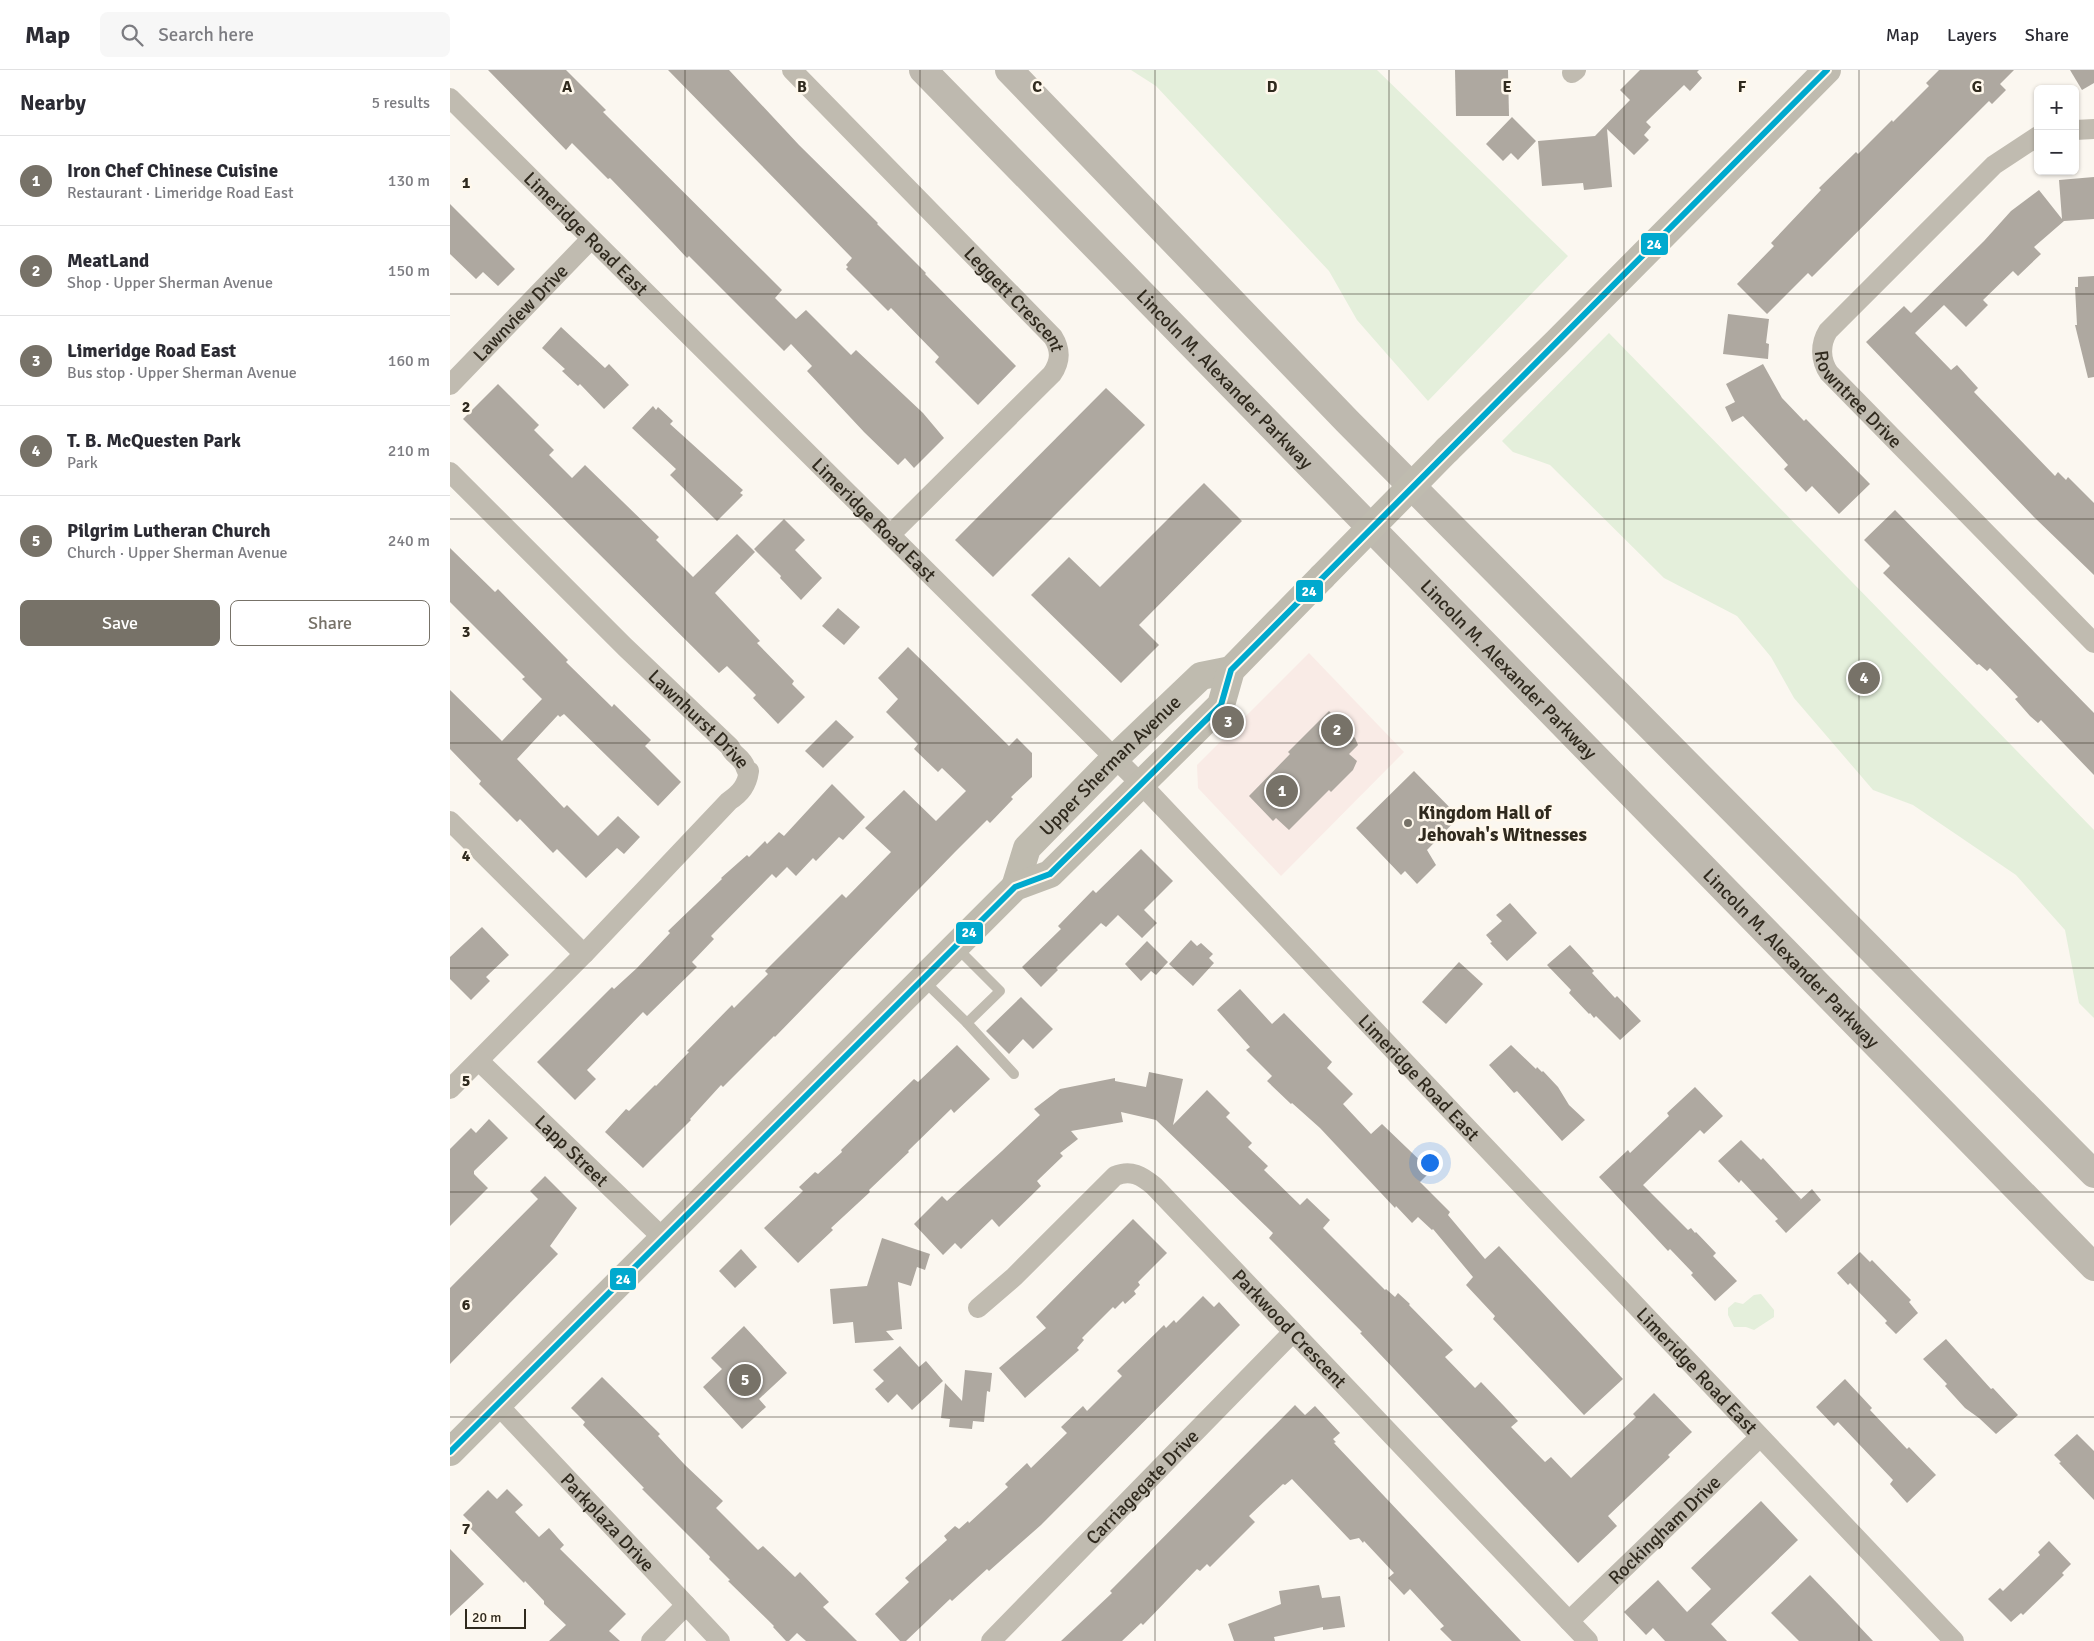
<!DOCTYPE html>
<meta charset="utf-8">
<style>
body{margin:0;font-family:Signika,sans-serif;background:#f7f7f7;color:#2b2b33}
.controls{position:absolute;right:15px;top:15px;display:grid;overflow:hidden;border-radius:8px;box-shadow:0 1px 4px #0004}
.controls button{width:45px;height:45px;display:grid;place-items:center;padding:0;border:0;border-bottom:1px solid #e1e1e2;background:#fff;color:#2b2b33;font:25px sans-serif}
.scale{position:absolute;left:15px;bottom:12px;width:61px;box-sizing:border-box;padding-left:5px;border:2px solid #302a1e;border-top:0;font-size:14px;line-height:18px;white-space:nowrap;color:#302a1e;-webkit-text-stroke:4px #fff8ec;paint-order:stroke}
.you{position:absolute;left:979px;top:1092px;width:18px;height:18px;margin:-12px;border:4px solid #fff;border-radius:50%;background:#1a73e8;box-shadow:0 0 0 8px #1a73e833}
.badge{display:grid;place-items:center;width:32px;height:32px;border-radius:50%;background:#777268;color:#fff;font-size:16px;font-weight:700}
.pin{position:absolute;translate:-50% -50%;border:2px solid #fff;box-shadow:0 1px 5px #0006}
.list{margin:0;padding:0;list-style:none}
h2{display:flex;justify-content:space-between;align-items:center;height:65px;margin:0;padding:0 20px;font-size:21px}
h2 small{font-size:16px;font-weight:400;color:#7c7c81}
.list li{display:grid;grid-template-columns:32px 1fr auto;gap:15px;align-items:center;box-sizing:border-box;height:90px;padding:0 20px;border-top:1px solid #e1e1e2}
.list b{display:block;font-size:19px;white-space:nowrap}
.list p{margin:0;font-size:16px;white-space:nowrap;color:#7c7c81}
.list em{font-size:16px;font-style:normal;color:#7c7c81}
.actions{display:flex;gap:10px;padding:15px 20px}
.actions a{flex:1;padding:11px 0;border:1px solid #777268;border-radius:8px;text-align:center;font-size:18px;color:#777268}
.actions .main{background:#777268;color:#fff}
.icon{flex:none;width:28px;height:28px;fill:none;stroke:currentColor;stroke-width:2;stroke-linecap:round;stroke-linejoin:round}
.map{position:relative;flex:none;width:1644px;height:1571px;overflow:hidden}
header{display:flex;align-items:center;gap:30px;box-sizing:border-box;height:70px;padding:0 25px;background:#fff;border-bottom:1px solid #e1e1e2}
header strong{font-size:24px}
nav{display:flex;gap:28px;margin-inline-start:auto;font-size:18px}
.search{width:350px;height:45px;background:#f7f7f7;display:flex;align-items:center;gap:12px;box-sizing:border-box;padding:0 18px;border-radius:8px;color:#7c7c81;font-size:19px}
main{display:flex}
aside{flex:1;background:#fff}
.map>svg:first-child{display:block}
.commercial{fill:#f9ebe6}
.green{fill:#e4efdb}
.building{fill:#aea8a0}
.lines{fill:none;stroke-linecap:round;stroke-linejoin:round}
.lane{stroke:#c0bbb0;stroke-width:10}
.street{stroke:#c0bbb0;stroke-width:20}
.secondary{stroke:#bfbbaf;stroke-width:28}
.highway{stroke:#beb9af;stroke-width:28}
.secondary-bridge{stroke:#bfbbaf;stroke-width:28}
.bus-1-casing{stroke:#fff8ec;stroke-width:10}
.bus-1{stroke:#00a9ce;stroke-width:6}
.grid{fill:none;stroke:#302a1e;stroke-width:1;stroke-opacity:0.55}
.poi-dot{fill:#777268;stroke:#fff8ec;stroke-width:2}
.labels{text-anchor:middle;stroke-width:5;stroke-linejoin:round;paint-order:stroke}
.street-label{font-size:19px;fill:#302a1e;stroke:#fff8ec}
.poi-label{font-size:19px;font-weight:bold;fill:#302a1e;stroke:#fff8ec;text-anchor:start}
.grid-label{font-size:16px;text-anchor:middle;font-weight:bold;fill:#302a1e;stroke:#fff8ec;stroke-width:5;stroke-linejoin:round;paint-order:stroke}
.line-badge{stroke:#fff8ec;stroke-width:2}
.badge-label{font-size:14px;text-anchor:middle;font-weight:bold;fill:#fff}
</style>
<header>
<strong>Map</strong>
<div class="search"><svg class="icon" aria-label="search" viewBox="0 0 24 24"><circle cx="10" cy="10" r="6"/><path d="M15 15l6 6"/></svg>Search here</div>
<nav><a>Map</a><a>Layers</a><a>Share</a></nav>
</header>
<main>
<aside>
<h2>Nearby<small>5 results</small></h2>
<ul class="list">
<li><span class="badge">1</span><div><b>Iron Chef Chinese Cuisine</b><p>Restaurant · Limeridge Road East</p></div><em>130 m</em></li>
<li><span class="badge">2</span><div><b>MeatLand</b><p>Shop · Upper Sherman Avenue</p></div><em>150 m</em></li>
<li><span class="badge">3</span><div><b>Limeridge Road East</b><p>Bus stop · Upper Sherman Avenue</p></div><em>160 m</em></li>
<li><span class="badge">4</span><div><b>T. B. McQuesten Park</b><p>Park</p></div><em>210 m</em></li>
<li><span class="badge">5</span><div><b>Pilgrim Lutheran Church</b><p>Church · Upper Sherman Avenue</p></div><em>240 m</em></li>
</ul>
<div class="actions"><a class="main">Save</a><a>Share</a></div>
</aside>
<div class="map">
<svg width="1644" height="1571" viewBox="0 0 1644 1571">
<rect width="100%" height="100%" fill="#fbf7f0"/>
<polygon class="commercial" points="859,583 954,682 831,806 748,718 747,695"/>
<g class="green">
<polygon points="681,0 927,0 1118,186 978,331 907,250 879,201 706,16"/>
<polygon points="1159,263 1644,760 1644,948 1629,933 1615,860 1566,805 1463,735 1423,720 1344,628 1321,587 1287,546 1214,508 1100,395 1063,382 1052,371"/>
<polygon points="1311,1224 1324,1240 1324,1247 1304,1260 1296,1257 1284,1257 1278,1245 1278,1238 1285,1232 1293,1234 1304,1225"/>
</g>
<g class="building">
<polygon points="38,0 116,0 156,40 153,42 332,220 325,228 346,249 356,240 401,285 406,280 473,343 494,368 464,398 455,388 448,395 414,362 357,301 362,296 341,274 334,281 239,186 237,188 223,173 160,108 158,109 122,73 116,80"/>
<polygon points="218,0 279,0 349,75 428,153 427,154 476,203 475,204 566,296 528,335 485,292 489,287 441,238 438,241 396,199 398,197 396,195 402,188"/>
<polygon points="1005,0 1058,0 1059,46 1006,46"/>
<polygon points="1190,0 1249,0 1247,2 1252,8 1240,21 1234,15 1196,52 1201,57 1194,65 1199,70 1184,85 1157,59 1162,117 1134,120 1133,113 1092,116 1088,71 1145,66 1180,30 1170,20"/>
<polygon points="1489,0 1564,0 1550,14 1556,20 1542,34 1539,31 1362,207 1358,203 1317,244 1287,214 1324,176 1321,173 1371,120 1369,118 1406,82 1408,84 1442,50 1443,52 1479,16 1476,13"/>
<polygon points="1620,0 1644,0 1644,13 1632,20"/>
<polygon points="1062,47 1086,71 1068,90 1061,83 1053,91 1036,74"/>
<polygon points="1644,107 1644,149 1614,151 1584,177 1591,184 1568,206 1563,201 1533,230 1538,235 1516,257 1494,235 1465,263 1501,300 1507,295 1528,318 1524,322 1605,406 1608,402 1616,410 1618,407 1644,433 1644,505 1585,448 1416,272 1454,236 1461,243 1534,171 1561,141 1589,120 1612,149 1609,110"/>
<polygon points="0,134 65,199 48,216 33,202 26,209 0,184"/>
<polygon points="1644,206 1644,307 1638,308 1625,255 1627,255 1625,217 1628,217 1628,207"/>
<polygon points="1278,244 1319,249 1316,273 1319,274 1318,289 1273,284"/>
<polygon points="111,257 155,298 159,294 179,315 154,339 130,314 128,316 112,301 115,299 92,278"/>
<polygon points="1313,294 1332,328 1354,351 1356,349 1420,414 1389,444 1362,416 1356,422 1334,399 1338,395 1293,346 1282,352 1275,337 1285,332 1276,314"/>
<polygon points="48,314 89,355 84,360 104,380 99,385 122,408 135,395 209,467 206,470 243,507 287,464 305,482 265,523 310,571 307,573 344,611 342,614 355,627 328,654 303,628 306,625 277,596 269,603 13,349"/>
<polygon points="656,318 695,355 543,507 505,470"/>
<polygon points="203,336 206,340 208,337 223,351 220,354 293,420 290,423 293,425 267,451 220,405 226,399 182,358"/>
<polygon points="754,413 792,451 689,555 709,575 671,613 581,525 619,487 650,517"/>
<polygon points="1445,440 1644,643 1644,705 1591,650 1588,653 1580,646 1565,629 1568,627 1540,598 1537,601 1529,594 1527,595 1433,503 1440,496 1414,470"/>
<polygon points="334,449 355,470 345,480 372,508 351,530 330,508 331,506 304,479"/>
<polygon points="0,478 45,522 48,519 118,590 116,592 162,637 164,634 201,670 195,676 231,712 208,736 114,644 110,647 108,645 67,689 114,738 117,735 148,766 168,746 190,767 174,784 167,778 136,808 107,779 103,783 70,749 67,752 29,714 31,711 0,679 0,620 52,671 92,629 72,609 75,607 0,532"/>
<polygon points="388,538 410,557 394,575 372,556"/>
<polygon points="458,577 559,676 567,668 582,683 582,707 561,727 563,729 540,753 537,750 505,782 325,967 324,966 273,1017 271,1015 240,1049 241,1050 193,1098 155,1062 176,1039 179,1041 205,1015 206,1016 239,982 237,981 282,935 284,938 318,904 315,901 392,824 396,828 441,782 415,758 454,720 486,751 516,721 492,698 488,702 464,679 468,674 436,642 448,629 428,608"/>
<polygon points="879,641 905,668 908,675 899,684 907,691 903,700 881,722 879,720 839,760 826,748 823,751 799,726 840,684 838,682"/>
<polygon points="386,650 404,667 373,698 355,681"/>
<polygon points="964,701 1009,747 977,780 986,795 967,814 955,801 951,805 906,758"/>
<polygon points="382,714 415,747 393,770 389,767 366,791 363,788 346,806 337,797 326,808 322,804 261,866 264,869 242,892 247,897 197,946 193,942 137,1000 146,1009 125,1030 87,992 162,917 164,919 187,898 220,863 218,861 272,809 271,808 297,785 299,787 315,771 317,774 329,762 334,766"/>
<polygon points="691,779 723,811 694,840 707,853 692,868 668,845 656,857 651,853 606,898 608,900 591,917 572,897 611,859 608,856 643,820 646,823"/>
<polygon points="1060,833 1087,863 1057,891 1040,873 1042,872 1036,865 1052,851 1046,845"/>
<polygon points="32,857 59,885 36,907 40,911 21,930 0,909 0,887"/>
<polygon points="741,870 747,876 751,873 763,884 759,888 764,893 743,916 719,894"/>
<polygon points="697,871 718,892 706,905 701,901 691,911 675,894"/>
<polygon points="1120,875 1144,901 1142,903 1165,928 1167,926 1191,951 1170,970 1146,946 1144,948 1140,943 1139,944 1119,923 1121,920 1097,895"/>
<polygon points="1009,892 1033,914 996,954 972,932"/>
<polygon points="790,919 822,954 834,943 882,992 877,998 903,1024 893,1034 921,1064 932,1054 981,1101 970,1112 1000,1142 998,1145 1035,1189 1049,1176 1173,1309 1134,1345 1043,1249 1045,1246 1016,1215 1023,1207 983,1159 982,1160 968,1147 962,1153 946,1136 945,1138 870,1058 842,1033 841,1034 817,1011 822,1006 796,980 800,977 767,940"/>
<polygon points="571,927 603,959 583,979 573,969 559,984 536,961"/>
<polygon points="507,975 540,1009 504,1043 501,1039 458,1081 459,1082 419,1120 420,1122 381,1158 383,1160 348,1193 314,1158 353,1121 349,1117 365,1102 368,1104 392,1082 391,1080 464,1009 468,1012"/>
<polygon points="1061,975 1086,999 1087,997 1092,1002 1093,1001 1108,1017 1119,1035 1135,1050 1112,1071 1067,1021 1064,1023 1039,995"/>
<polygon points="699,1002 733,1009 723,1055 757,1020 780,1043 776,1047 802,1073 798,1077 818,1096 814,1100 850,1135 857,1128 880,1150 873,1158 935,1220 936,1219 945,1227 948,1223 960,1234 959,1235 1003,1280 995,1287 1025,1318 1031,1312 1054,1336 1068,1351 1061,1357 1095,1392 1101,1387 1121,1408 1186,1347 1183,1344 1204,1323 1242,1362 1218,1385 1220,1387 1158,1446 1167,1456 1128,1493 910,1263 912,1262 819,1168 823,1163 706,1050 671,1042 673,1052 621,1061 628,1069 610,1083 613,1086 587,1111 591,1116 549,1157 542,1149 511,1179 505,1173 493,1185 464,1154 492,1126 497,1131 552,1081 590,1045 584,1039 610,1019 665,1008 665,1011 696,1017"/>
<polygon points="1245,1017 1273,1046 1254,1064 1250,1060 1193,1115 1238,1160 1241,1158 1245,1163 1246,1162 1266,1183 1263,1186 1287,1211 1265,1231 1241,1205 1243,1203 1220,1179 1218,1181 1149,1107 1178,1080 1180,1083 1219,1046 1217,1043"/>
<polygon points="39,1049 58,1068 24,1101 24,1104 38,1118 0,1156 0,1079 21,1058 26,1063"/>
<polygon points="1291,1070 1311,1090 1313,1088 1351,1129 1349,1131 1362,1119 1371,1130 1336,1163 1325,1151 1328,1149 1291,1110 1289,1113 1268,1091"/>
<polygon points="95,1106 127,1138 100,1176 108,1184 0,1294 0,1218 88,1129 80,1121"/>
<polygon points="683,1149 717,1183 688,1212 690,1215 684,1221 686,1224 675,1234 673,1231 665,1239 663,1237 632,1268 634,1270 627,1278 629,1280 575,1328 549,1298 596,1258 586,1247"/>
<polygon points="432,1168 480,1184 475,1200 467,1197 461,1216 448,1212 452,1259 436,1261 444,1270 405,1273 403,1252 383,1254 380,1219 417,1216"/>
<polygon points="291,1179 307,1197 285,1218 269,1201"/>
<polygon points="1410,1182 1420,1192 1422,1190 1461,1230 1459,1232 1468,1243 1446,1264 1435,1253 1437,1251 1400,1213 1398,1215 1387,1203"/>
<polygon points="753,1226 764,1237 769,1232 790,1255 591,1455 539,1501 537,1499 502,1531 500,1529 456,1571 450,1571 425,1544 459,1512 455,1508 497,1470 494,1466 505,1456 509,1459 518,1451 519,1453 558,1417 555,1414 577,1393 581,1398 617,1363 611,1357 633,1336 637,1341 672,1306 667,1301 714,1255 716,1258 724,1250 726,1253"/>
<polygon points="294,1256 337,1303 309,1329 316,1337 292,1359 253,1317 272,1299 261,1288"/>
<polygon points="1496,1269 1541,1319 1543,1318 1568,1345 1546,1364 1529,1348 1515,1338 1495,1316 1497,1314 1473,1289"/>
<polygon points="450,1276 469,1297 476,1291 493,1311 462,1340 447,1324 438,1333 425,1319 434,1311 423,1300"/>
<polygon points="515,1300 542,1303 540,1322 537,1321 534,1352 523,1351 522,1359 499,1357 500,1349 491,1348 495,1313 512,1331"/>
<polygon points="152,1307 210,1364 208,1366 235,1395 273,1431 266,1438 308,1480 313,1476 345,1507 350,1502 379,1532 373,1537 407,1571 356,1571 347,1563 339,1571 336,1571 323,1557 324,1556 278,1511 280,1510 259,1489 260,1487 192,1419 194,1418 133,1355 135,1352 121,1338"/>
<polygon points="1395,1309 1422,1338 1420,1340 1457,1379 1459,1377 1486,1405 1457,1433 1440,1414 1443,1410 1388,1352 1384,1356 1366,1337"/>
<polygon points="845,1335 855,1345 865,1336 890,1363 883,1369 886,1372 884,1373 1071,1571 1002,1571 990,1559 994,1556 960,1519 954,1525 938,1508 944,1503 914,1471 913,1473 909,1468 900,1470 842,1409 835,1415 833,1414 799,1446 805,1452 760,1497 757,1494 750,1501 747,1499 693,1555 691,1553 672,1571 611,1571 662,1523 660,1521"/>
<polygon points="1627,1364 1644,1381 1644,1430 1609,1393 1611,1392 1604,1385"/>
<polygon points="57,1419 73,1435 65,1442 89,1467 99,1458 114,1475 110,1479 176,1544 159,1561 170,1571 99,1571 116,1555 94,1534 94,1531 75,1511 74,1513 19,1457 22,1454 13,1445 38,1420 47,1429"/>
<polygon points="1311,1431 1348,1470 1261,1554 1277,1571 1215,1571 1203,1558 1196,1565 1174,1542 1208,1510 1237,1542 1261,1519 1241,1498"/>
<polygon points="1599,1471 1621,1494 1612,1503 1614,1505 1573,1545 1571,1543 1561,1552 1538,1529 1550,1518 1553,1521 1590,1485 1588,1482"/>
<polygon points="0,1479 34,1514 0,1546"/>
<polygon points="1360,1505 1390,1536 1423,1571 1349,1571 1321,1543"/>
<polygon points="869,1515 872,1528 890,1526 895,1557 873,1560 873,1557 824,1567 825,1571 784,1571 778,1554 831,1534 829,1521"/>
</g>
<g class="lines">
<g class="lane">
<polyline points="473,910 517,953 550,921 506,877"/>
<polyline points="517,953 564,1004"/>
</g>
<g class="street">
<path id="s1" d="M342,0L603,267C611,280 611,291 602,304L441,464"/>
<polyline points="1122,3 1126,0"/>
<path id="s2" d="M0,28L692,715L1504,1571"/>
<polyline points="1625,60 1644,59"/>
<path id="s3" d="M1588,66L1544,95L1378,261C1370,274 1370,290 1379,303L1644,573"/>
<path id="s4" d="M0,315L141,169"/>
<path id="s5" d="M0,402L175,577L280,677C283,686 293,687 296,699L299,701C297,715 291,723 279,731L134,884L0,1019"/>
<polyline points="0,751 134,884"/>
<path id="s6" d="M29,991L214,1169"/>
<path id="s7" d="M528,1238L564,1207L665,1106C681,1099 692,1106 704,1116L1138,1571"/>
<path id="s8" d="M47,1334L270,1571"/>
<path id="s9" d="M1119,1551L1310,1367"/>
<polyline points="201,1571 236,1535"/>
<path id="s10" d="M541,1571L843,1262"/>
</g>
<g class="secondary">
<polyline points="997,380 1107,272 1377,0"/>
<path id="s11" d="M565,817L577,778L665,688L751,606L781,600"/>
<polyline points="0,1382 565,817 600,804 771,635 781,600 872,507"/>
</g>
<g class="highway">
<path id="s12" d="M473,0L1644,1197"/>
<polyline points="559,0 897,351 1644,1104"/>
</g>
<polyline class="secondary-bridge" points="872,507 997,380"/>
<g class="bus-1-casing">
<polyline id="bus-1" points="0,1382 565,817 600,804 771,635 781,600 1377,0"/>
</g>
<use href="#bus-1" class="bus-1"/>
</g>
<path class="grid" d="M235,0V1571M470,0V1571M705,0V1571M939,0V1571M1174,0V1571M1409,0V1571M0,224H1644M0,449H1644M0,673H1644M0,898H1644M0,1122H1644M0,1347H1644"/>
<circle class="poi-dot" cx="958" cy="753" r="5"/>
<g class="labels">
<g class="street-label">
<text dy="7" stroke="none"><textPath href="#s2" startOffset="192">Limeridge Road East</textPath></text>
<text dy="7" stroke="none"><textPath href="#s1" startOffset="320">Leggett Crescent</textPath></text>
<text dy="7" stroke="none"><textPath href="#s4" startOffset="101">Lawnview Drive</textPath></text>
<text dy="7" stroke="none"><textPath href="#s12" startOffset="432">Lincoln M. Alexander Parkway</textPath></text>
<text dy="7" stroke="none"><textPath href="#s3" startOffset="370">Rowntree Drive</textPath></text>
<text dy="7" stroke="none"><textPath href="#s2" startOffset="598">Limeridge Road East</textPath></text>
<text dy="7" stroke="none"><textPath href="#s12" startOffset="838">Lincoln M. Alexander Parkway</textPath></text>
<text dy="7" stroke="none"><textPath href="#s5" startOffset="351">Lawnhurst Drive</textPath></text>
<text dy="7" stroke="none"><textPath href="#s11" startOffset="158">Upper Sherman Avenue</textPath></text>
<text dy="7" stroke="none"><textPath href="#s12" startOffset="1242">Lincoln M. Alexander Parkway</textPath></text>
<text dy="7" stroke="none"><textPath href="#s2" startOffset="1378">Limeridge Road East</textPath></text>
<text dy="7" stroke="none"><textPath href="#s6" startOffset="129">Lapp Street</textPath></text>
<text dy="7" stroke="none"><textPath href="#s7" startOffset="430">Parkwood Crescent</textPath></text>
<text dy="7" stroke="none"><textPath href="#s2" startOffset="1782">Limeridge Road East</textPath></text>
<text dy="7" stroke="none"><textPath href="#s10" startOffset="216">Carriagegate Drive</textPath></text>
<text dy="7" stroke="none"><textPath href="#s8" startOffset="162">Parkplaza Drive</textPath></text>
<text dy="7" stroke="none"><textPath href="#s9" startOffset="132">Rockingham Drive</textPath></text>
</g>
<g class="poi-label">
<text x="968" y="749">Kingdom Hall of<tspan x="968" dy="22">Jehovah's Witnesses</tspan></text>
</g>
</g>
<g class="grid-label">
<text x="117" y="22">A</text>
<text x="352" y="22">B</text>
<text x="587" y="22">C</text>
<text x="822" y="22">D</text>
<text x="1057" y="22">E</text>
<text x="1292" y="22">F</text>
<text x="1527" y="22">G</text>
<text x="16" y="118">1</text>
<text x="16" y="342">2</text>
<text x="16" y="567">3</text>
<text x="16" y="791">4</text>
<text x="16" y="1016">5</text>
<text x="16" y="1240">6</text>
<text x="16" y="1464">7</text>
</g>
<g class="line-badge">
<rect x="1190" y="162" width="29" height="24" rx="5" fill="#00a9ce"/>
<rect x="845" y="509" width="29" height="24" rx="5" fill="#00a9ce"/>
<rect x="505" y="851" width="29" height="24" rx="5" fill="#00a9ce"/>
<rect x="159" y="1197" width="28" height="24" rx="5" fill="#00a9ce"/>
</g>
<g class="badge-label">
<text x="1204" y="179">24</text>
<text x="859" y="526">24</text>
<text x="519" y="867">24</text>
<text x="173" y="1214">24</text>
</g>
</svg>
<div class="controls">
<button>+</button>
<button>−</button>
</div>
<div class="scale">20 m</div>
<div class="you"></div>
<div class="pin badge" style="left:832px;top:721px">1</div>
<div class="pin badge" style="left:887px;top:660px">2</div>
<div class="pin badge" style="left:778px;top:652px">3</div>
<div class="pin badge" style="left:1414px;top:608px">4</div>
<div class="pin badge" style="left:295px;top:1310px">5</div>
</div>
</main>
